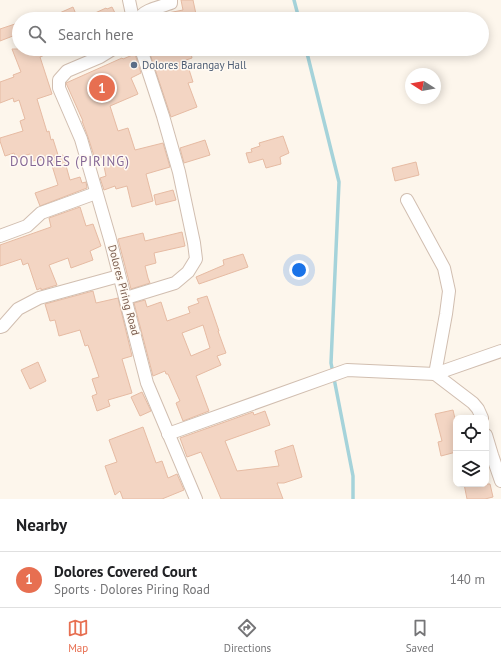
<!DOCTYPE html>
<meta charset="utf-8">
<style>
body{margin:0;font-family:"PT Sans",sans-serif;background:#f2f2f2;color:#202124}
.controls{position:absolute;right:12px;bottom:12px;display:grid;overflow:hidden;border-radius:8px;box-shadow:0 2px 10px #0003}
.controls button{width:36px;height:36px;display:grid;place-items:center;padding:0;border:0;border-bottom:1px solid #e0e0e0;background:#fff;color:#202124;font:20px sans-serif}
.compass{position:absolute;left:405px;top:68px;width:36px;height:36px;border-radius:50%;background:#fff;box-shadow:0 2px 10px #0003;rotate:281deg}
.you{position:absolute;left:299px;top:270px;width:14px;height:14px;margin:-10px;border:3px solid #fff;border-radius:50%;background:#1a73e8;box-shadow:0 0 0 6px #1a73e833}
.badge{display:grid;place-items:center;width:26px;height:26px;border-radius:50%;background:#e76f51;color:#fff;font-size:13px;font-weight:700}
.pin{position:absolute;translate:-50% -50%;border:2px solid #fff;box-shadow:0 1px 4px #0006}
.list{margin:0;padding:0;list-style:none}
h2{display:flex;justify-content:space-between;align-items:center;height:52px;margin:0;padding:0 16px;font-size:17px}
h2 small{font-size:13px;font-weight:400;color:#757577}
.list li{display:grid;grid-template-columns:26px 1fr auto;gap:12px;align-items:center;box-sizing:border-box;height:56px;padding:0 16px;border-top:1px solid #e0e0e0}
.list b{display:block;font-size:15px;white-space:nowrap}
.list p{margin:0;font-size:13px;white-space:nowrap;color:#757577}
.list em{font-size:13px;font-style:normal;color:#757577}
.icon{flex:none;width:22px;height:22px;fill:none;stroke:currentColor;stroke-width:2;stroke-linecap:round;stroke-linejoin:round}
.map{position:relative;flex:none;width:501px;height:499px;overflow:hidden}
.search{position:absolute;background:#fff;box-shadow:0 2px 10px #0003;left:12px;right:12px;top:12px;height:44px;display:flex;align-items:center;gap:10px;box-sizing:border-box;padding:0 14px;border-radius:22px;color:#757577;font-size:15px}
.sheet{height:108px;background:#fff}
nav{display:flex;justify-content:space-around;align-items:center;box-sizing:border-box;height:56px;border-top:1px solid #e0e0e0;background:#fff;font-size:11px;color:#757577}
nav a{display:grid;justify-items:center;gap:2px}
nav .on{color:#e76f51}
.map>svg:first-child{display:block}
.lines{fill:none;stroke-linecap:round;stroke-linejoin:round}
.stream{stroke:#a5d3da;stroke-width:3.5}
.building{fill:#f3d5c3;stroke:#e6bba3;fill-rule:evenodd}
.street-casing{stroke:#d1beb0;stroke-width:14}
.street{stroke:#fff;stroke-width:12}
.service-dot{fill:#5c6f8a;stroke:#fffaf3;stroke-width:1.5}
.labels{text-anchor:middle;stroke-width:3;stroke-linejoin:round;paint-order:stroke}
.service-label{font-size:11px;fill:#4e5e75;stroke:#fffaf3;text-anchor:start}
.street-label{font-size:11px;fill:#7a5c4d;stroke:#fffaf3}
.quarter-label{font-size:13px;letter-spacing:1px;fill:#846695;stroke:#fffaf3}
</style>
<div class="map">
<svg width="501" height="499" viewBox="0 0 501 499">
<rect width="100%" height="100%" fill="#fdf6ec"/>
<g class="lines">
<g class="stream">
<polyline points="294,0 299,19"/>
<polyline points="306,49 339,182 331,363 353,476 353,499"/>
</g>
</g>
<g class="building">
<polygon points="181,0 193,0 197,19 163,19 163,14 183,10"/>
<polygon points="73,7 78,19 46,19"/>
<polygon points="112,7 118,19 82,19 106,8 107,9"/>
<polygon points="15,24 18,34 0,41 0,29"/>
<polygon points="12,49 58,49 40,57 52,94 37,99 47,132 49,131 51,140 53,139 58,155 37,161 37,160 32,161 30,154 16,158 14,153 5,156 0,141 0,138 23,131 20,121 25,119 19,100 14,102 13,98 0,103 0,82 14,77 13,75 21,72"/>
<polygon points="154,49 190,49 192,58 186,60 193,82 188,83 197,107 171,117 149,51"/>
<polygon points="135,54 141,73 131,78 138,94 110,106 118,131 128,128 135,150 163,143 170,167 146,174 153,201 132,207 127,186 116,189 115,186 104,190 100,178 106,176 102,157 95,159 88,137 82,121 83,121 66,83 122,58 123,59"/>
<polygon points="283,136 289,153 280,157 281,164 266,168 263,159 249,163 246,153 252,152 251,149 260,146 259,143"/>
<polygon points="205,140 210,155 184,163 180,148"/>
<polygon points="63,155 70,180 80,177 82,183 86,182 87,188 40,206 35,193 58,185 50,159"/>
<polygon points="416,162 419,175 395,181 392,168"/>
<polygon points="173,190 176,200 156,205 154,195"/>
<polygon points="80,207 86,226 93,224 101,246 90,251 93,260 71,268 68,258 49,265 57,285 41,290 41,288 37,290 28,263 23,265 21,259 0,266 0,245 51,227 49,218"/>
<polygon points="182,232 185,246 154,253 156,263 145,266 148,278 150,283 131,289 118,239 143,233 145,241"/>
<polygon points="243,254 248,267 199,284 196,277 224,265 223,260"/>
<polygon points="93,291 96,303 118,298 132,356 122,359 132,393 108,400 110,406 97,411 92,396 97,394 92,379 99,377 88,345 85,346 80,330 59,336 55,320 50,321 45,304"/>
<path d="M207,296L219,331H218L226,353L217,356L221,365L196,376L209,411L183,421L176,403L180,401L168,374H166L165,371L153,376L134,303L145,300L147,307L161,302L167,321L190,313L188,307L199,303L197,299ZM203,325L210,348L191,356L182,333Z"/>
<polygon points="38,362 46,381 30,389 21,370"/>
<polygon points="142,392 151,411 140,416 131,397"/>
<polygon points="453,410 456,423 456,452 441,456 438,442 442,441 435,414"/>
<polygon points="265,411 270,425 225,441 237,471 279,466 275,451 293,445 302,477 284,483 277,483 283,499 221,499 201,452 187,457 180,438 253,412 254,415"/>
<polygon points="143,427 156,463 162,461 168,478 177,474 184,490 162,499 123,499 120,491 115,495 105,466 117,462 109,440"/>
<polygon points="464,484 490,484 493,497 485,499 467,499"/>
</g>
<g class="lines">
<g class="street-casing">
<g id="street">
<polyline points="129,0 133,19"/>
<path d="M139,19C144,9 161,7 171,3V0"/>
<polyline points="113,49 100,57 67,71 59,80 59,88 81,139 110,239 147,383 196,499"/>
<polyline points="407,200 444,268 449,291 446,314 435,374 473,403 478,409 482,418"/>
<polyline points="0,236 27,226 41,213 96,193"/>
<polyline points="126,298 175,283 188,272 196,259 194,243 179,172 163,116 141,49"/>
<polyline points="0,327 3,326 18,309 39,298 119,276"/>
<polyline points="168,434 347,370 435,374 501,351"/>
<polyline points="486,435 492,455 501,481"/>
</g>
</g>
<use href="#street" class="street"/>
</g>
<circle class="service-dot" cx="134" cy="65" r="4"/>
<g class="labels">
<g class="service-label">
<text x="142" y="69">Dolores Barangay Hall</text>
</g>
<g class="street-label">
<text transform="translate(124 290) rotate(75)" y="4">Dolores Piring Road</text>
</g>
<g class="quarter-label">
<text x="70" y="166">DOLORES (PIRING)</text>
</g>
</g>
</svg>
<div class="controls">
<button><svg class="icon" aria-label="locate" viewBox="0 0 24 24"><circle cx="12" cy="12" r="6"/><path d="M12 2v4M12 18v4M2 12h4M18 12h4"/></svg></button>
<button><svg class="icon" aria-label="layers" viewBox="0 0 24 24"><path d="M12 4l9 5-9 5-9-5zM3 14l9 5 9-5"/></svg></button>
</div>
<svg class="compass" viewBox="-18 -18 36 36"><path d="M0-13l5 13h-10z" fill="#e53935"/><path d="M0 13l5-13h-10z" fill="#757577"/></svg>
<div class="you"></div>
<div class="pin badge" style="left:102px;top:88px">1</div>
<div class="search"><svg class="icon" aria-label="search" viewBox="0 0 24 24"><circle cx="10" cy="10" r="6"/><path d="M15 15l6 6"/></svg>Search here</div>
</div>
<section class="sheet">
<h2>Nearby<small></small></h2>
<ul class="list">
<li><span class="badge">1</span><div><b>Dolores Covered Court</b><p>Sports · Dolores Piring Road</p></div><em>140 m</em></li>
</ul>
</section>
<nav>
<a class="on"><svg class="icon" aria-label="map" viewBox="0 0 24 24"><path d="M3 6l6-2 6 2 6-2v14l-6 2-6-2-6 2zM9 4v14M15 6v14"/></svg>Map</a>
<a><svg class="icon" aria-label="directions" viewBox="0 0 24 24"><path d="M12 3l9 9-9 9-9-9zM9 14v-3h6M13 9l2 2-2 2"/></svg>Directions</a>
<a><svg class="icon" aria-label="saved" viewBox="0 0 24 24"><path d="M7 4h10v16l-5-4-5 4z"/></svg>Saved</a>
</nav>
